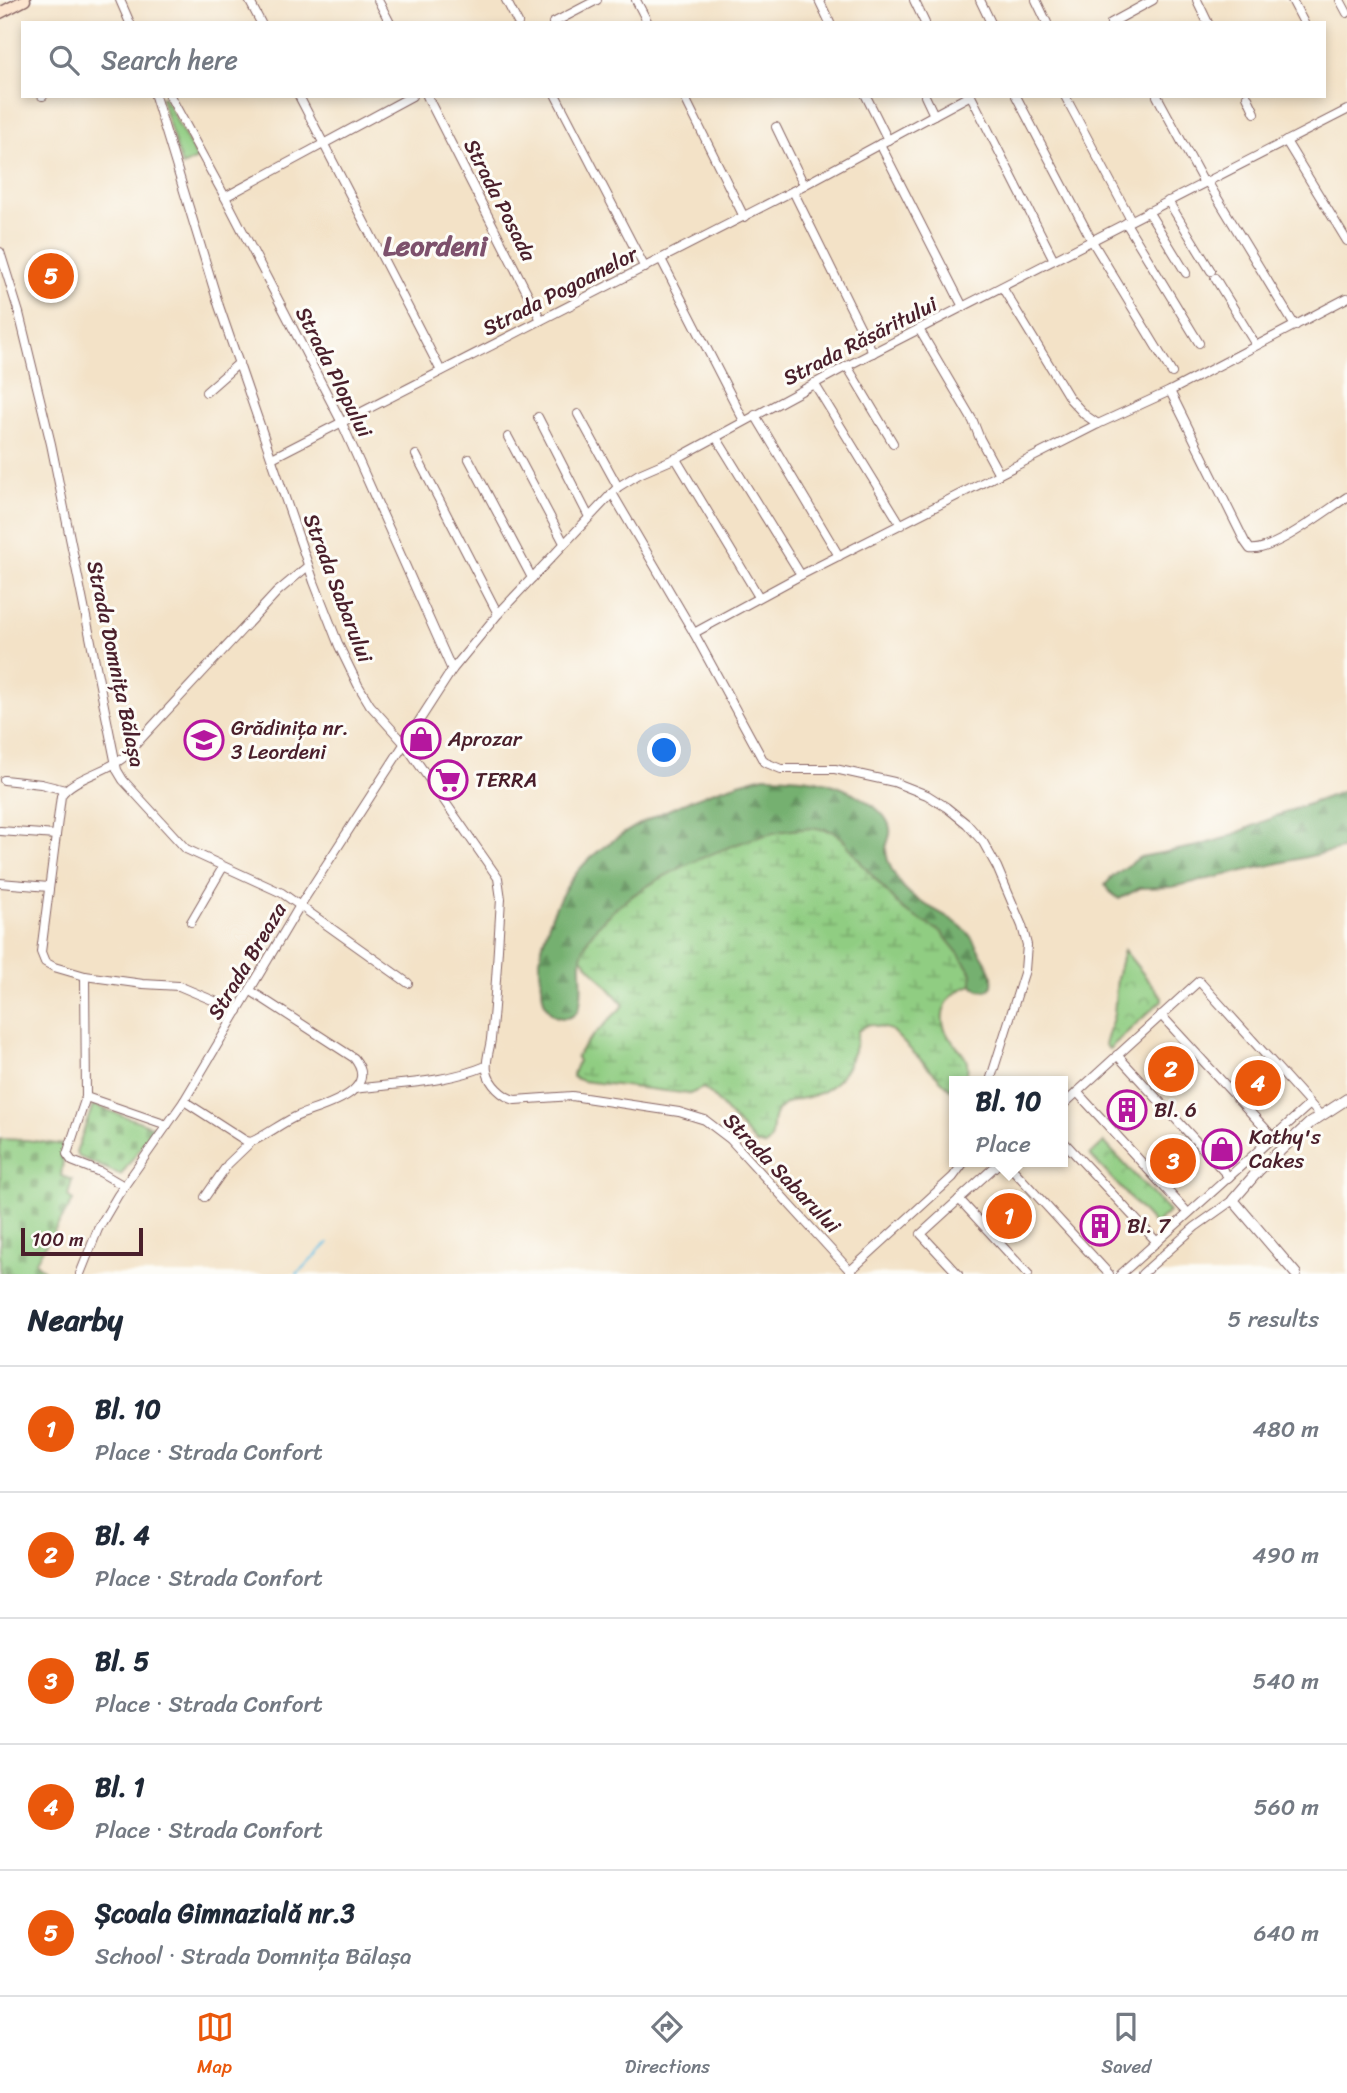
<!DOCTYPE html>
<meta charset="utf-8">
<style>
body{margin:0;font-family:Sriracha,sans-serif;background:#f6f6f7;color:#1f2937}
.scale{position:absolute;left:21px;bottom:18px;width:122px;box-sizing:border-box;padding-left:7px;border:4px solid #4a1f2b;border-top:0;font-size:19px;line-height:24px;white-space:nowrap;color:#4a1f2b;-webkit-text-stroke:5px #fdfcf7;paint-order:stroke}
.you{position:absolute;left:665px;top:751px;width:24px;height:24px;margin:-18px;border:5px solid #fff;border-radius:50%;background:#1a73e8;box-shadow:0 0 0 10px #1a73e833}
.badge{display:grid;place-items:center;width:46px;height:46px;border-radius:50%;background:#ea580c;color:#fff;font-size:23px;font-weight:700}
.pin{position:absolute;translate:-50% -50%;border:4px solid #fff;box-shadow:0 2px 7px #0006}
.popup{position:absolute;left:949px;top:1076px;width:119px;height:91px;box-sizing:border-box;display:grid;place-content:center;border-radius:0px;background:#fff;filter:drop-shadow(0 2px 5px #0005);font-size:23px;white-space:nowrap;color:#747a83}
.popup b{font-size:26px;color:#1f2937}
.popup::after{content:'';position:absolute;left:50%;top:100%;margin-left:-14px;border:14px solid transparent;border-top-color:#fff}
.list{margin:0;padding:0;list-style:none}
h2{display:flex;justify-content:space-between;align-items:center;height:91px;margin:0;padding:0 28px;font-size:30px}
h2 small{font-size:23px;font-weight:400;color:#747a83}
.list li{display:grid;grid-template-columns:46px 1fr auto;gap:21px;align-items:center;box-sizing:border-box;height:126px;padding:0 28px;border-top:2px solid #e0e1e3}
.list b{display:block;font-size:26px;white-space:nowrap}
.list p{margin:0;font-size:23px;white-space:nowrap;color:#747a83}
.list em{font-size:23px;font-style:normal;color:#747a83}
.icon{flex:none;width:38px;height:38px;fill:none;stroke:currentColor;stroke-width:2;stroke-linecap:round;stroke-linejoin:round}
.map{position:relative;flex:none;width:1347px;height:1274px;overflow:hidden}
.search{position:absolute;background:#fff;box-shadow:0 4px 10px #0003;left:21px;right:21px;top:21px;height:77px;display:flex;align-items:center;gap:18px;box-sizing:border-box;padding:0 24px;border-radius:0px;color:#747a83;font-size:26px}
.sheet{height:721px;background:#fff}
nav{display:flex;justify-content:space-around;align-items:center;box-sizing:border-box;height:98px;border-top:2px solid #e0e1e3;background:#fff;font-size:19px;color:#747a83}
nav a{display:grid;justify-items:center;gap:4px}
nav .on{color:#ea580c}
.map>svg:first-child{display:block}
.grass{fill:#90cd82;stroke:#6d7656;stroke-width:2}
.forest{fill:url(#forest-firs);stroke:#5f684e;stroke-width:2}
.wetland{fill:url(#wetland-marsh);stroke:#6d7656;stroke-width:2}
.cemetery{fill:url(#cemetery-stones);stroke:#6d7656;stroke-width:2}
.park{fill:url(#park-crowns);stroke:#6d7656;stroke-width:2}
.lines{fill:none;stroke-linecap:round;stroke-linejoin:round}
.stream{stroke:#66bfe3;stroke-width:2.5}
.minor-casing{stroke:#856362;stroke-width:10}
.tertiary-casing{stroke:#856362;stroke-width:12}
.secondary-casing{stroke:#856362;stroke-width:13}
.minor{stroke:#fff;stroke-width:8}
.tertiary{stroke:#fff;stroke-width:10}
.secondary{stroke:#fce5cf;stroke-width:10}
.labels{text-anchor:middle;stroke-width:6;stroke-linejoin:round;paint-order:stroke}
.street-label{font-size:21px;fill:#4a1f2b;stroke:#fdfcf7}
.poi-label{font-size:21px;fill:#4a1f2b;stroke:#fdfcf7;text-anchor:start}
.district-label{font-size:28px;font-weight:bold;fill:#7d516c;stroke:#fdfcf7}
</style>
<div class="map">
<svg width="1347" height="1274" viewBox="0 0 1347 1274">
<defs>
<pattern id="forest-firs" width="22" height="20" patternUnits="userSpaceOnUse" patternTransform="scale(1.75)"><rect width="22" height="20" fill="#74b070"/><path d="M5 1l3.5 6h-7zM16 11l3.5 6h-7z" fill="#618f5c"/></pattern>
<pattern id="wetland-marsh" width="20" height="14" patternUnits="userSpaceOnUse" patternTransform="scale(1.75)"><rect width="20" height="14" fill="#90cd82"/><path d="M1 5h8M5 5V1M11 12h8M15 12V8" fill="none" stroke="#78a66b"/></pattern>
<pattern id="cemetery-stones" width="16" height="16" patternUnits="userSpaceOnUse" patternTransform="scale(1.75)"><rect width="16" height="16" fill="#90cd82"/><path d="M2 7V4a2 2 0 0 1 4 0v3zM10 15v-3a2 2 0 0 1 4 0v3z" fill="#78a66b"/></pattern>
<pattern id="park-crowns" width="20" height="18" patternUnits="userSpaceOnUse" patternTransform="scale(1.75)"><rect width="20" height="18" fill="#90cd82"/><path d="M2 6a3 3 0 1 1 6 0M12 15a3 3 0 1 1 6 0" fill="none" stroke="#78a66b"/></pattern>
</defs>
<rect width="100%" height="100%" fill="#fdfcf7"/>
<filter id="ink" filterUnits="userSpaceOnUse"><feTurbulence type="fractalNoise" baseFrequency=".0143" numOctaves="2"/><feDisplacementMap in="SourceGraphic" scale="14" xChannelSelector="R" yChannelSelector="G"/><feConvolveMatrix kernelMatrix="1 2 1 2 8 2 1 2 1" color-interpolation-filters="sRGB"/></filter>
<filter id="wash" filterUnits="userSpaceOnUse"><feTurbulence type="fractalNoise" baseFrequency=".00686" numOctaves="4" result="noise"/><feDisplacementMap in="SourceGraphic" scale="28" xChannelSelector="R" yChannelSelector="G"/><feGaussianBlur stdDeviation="1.57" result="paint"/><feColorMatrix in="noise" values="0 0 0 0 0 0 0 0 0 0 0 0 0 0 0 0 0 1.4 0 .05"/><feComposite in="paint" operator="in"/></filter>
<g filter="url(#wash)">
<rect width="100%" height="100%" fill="#f3e2c7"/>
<polygon class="grass" points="164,97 197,159 182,166 161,98"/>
<g class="forest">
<path d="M764,776C804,777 832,778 866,801C877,808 892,820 890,834C889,840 886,844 886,850C887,863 895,877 904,888C921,907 947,912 965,930C972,936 975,944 980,952C987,964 994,971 992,986L987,991L979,990L972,985V974L958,953L903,910L862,864L842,838L834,832L825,829C782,844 738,859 694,874C676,880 651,886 634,895C625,899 617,909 610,915C597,927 588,938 582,954C577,969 592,1019 563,1018C546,1017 542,999 542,986C541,977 539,968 540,959C544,929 558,896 577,872C615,826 708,790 764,776Z"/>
<polygon points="1347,790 1347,848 1172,887 1140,888 1119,899 1109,891 1105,885 1112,877 1140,857 1198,846 1225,838 1281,814"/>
</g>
<path class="wetland" d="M816,828L834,832L842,838L862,864L903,910L941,932L958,953L972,974V985C948,992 934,1014 949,1037C954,1044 962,1051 966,1059C969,1067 967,1074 965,1081H955V1094L891,1030L869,1024L858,1031C855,1058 842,1085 815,1095C803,1100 789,1098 780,1108C767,1119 779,1136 765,1146L756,1144L711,1094L703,1088L690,1094L582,1081L573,1077V1074L578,1061L576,1057L587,1042L624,1005L581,957C595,897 718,847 773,833C787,830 802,829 816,828Z"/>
<g class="cemetery">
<polygon points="93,1105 155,1127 121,1175 79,1157 76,1152"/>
<polygon points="0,1139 27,1140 65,1145 61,1176 72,1180 68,1196 73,1201 35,1262 47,1274 0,1274"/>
</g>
<g class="park">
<polygon points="1124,950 1162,997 1162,1000 1109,1049 1105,1045 1114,1014 1117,978"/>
<polygon points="1104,1142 1169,1212 1155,1225 1090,1155"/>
</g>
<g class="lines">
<polyline class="stream" points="297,1274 328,1243"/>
</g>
</g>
<g filter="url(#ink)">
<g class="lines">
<g class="minor-casing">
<g id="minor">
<polyline points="120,0 130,23"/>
<polyline points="249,0 261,23"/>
<polyline points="378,0 390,23"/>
<polyline points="506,0 518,23"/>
<polyline points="636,0 648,23"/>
<polyline points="819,0 830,23"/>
<polyline points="914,0 925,23"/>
<polyline points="980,0 991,23"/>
<polyline points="1036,0 1047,23"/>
<polyline points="1197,0 1208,23"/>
<polyline points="1292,0 1304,23"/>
<polyline points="1340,0 1347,13"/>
<polyline points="553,23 597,0"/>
<polyline points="1111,23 1153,0"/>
<polyline points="42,96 43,96"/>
<path d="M155,96L219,306L314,582L339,646L358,685L370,705L404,743L498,878L501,899C498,946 496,993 491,1039C490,1049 485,1061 487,1071C489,1084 503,1097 515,1100L572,1096L679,1112L705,1120L730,1139L853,1274"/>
<polyline points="170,96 225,197 341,421 452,670"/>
<polyline points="299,96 441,371"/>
<polyline points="427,96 541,320"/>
<polyline points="556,96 645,268"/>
<polyline points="684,96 744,217"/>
<polyline points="866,96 888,140"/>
<polyline points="925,96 934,115"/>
<polyline points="971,96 1054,260"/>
<polyline points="1016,96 1092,241 1172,373"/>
<polyline points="1065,96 1131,220"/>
<polyline points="1157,96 1204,183"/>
<polyline points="1247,96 1255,113"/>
<polyline points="776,127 804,185"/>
<polyline points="1286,141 1347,241"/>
<polyline points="880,144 963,307"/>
<polyline points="1207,181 1295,326"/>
<polyline points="793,191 873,353"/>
<polyline points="225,197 412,96"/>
<polyline points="1168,201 1211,271"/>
<polyline points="1148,211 1186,273"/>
<polyline points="1126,223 1199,343"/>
<polyline points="0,252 19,313 51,444 117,770 123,780 186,849 282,893 408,983"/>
<polyline points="661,259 744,421"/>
<polyline points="1215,278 1256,345"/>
<polyline points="1002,287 1070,399 1085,415 1098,424"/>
<polyline points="919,329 973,421 980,439 999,474"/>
<polyline points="847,366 893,443"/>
<polyline points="814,383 901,525"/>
<path d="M1170,391L1245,542L1250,549C1271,553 1327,510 1347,497"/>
<polyline points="206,392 239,363"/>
<polyline points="578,414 618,487"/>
<polyline points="755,415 839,556"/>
<polyline points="538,417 589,517"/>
<polyline points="508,437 564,543"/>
<polyline points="716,437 801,575"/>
<polyline points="416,455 498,614"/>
<polyline points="272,458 793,191 969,96"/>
<polyline points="469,459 532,578"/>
<polyline points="676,459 759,597"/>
<polyline points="612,493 694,633 764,762 781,769 835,769 894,782 927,795 946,807 967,824 983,842 997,867 1022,926 1027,945 1025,970 990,1081"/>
<polyline points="694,633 801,575 1098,424 1170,391 1347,298"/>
<polyline points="4,780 41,784 65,790"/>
<polyline points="0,831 56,835"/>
<polyline points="0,883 49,887"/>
<polyline points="191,922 223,867"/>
<polyline points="85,976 86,1097 67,1154 72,1161 100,1172 124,1186"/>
<path d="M238,1011L179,986L143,984L85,976L54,967L45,962L41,952L61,796C70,779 106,772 123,758L277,592L308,566"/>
<polyline points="1161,1015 1273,1137"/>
<polyline points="1117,1055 1229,1177"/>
<path d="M355,1089C398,1083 446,1083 486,1066"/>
<polyline points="1077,1092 1188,1213"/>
<polyline points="86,1097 167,1125"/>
<path d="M184,1101L246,1141L251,1142C267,1135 280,1124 295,1117C316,1107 383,1094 354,1058L251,991"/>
<polyline points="1063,1105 1199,981 1320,1115"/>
<polyline points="1063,1141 1157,1242"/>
<polyline points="1006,1162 1109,1274"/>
<polyline points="205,1197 228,1164 251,1142"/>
<polyline points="959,1199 1028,1274"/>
<polyline points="850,1271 953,1177 964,1162"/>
<polyline points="80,1274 98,1229 118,1195 184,1101 299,907 452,670 498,614 618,487 639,474 683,455 847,366 1347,110"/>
<polyline points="958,1274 921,1234 1000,1162"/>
<polyline points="1121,1274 1310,1104"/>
<polyline points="1142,1274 1195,1227 1233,1200"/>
</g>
</g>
<g class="tertiary-casing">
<polyline id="tertiary" points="1296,1274 1233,1200 1259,1170 1310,1123 1347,1099"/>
</g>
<g class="secondary-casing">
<polyline id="secondary" points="0,13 25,0"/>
</g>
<use href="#minor" class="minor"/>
<use href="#tertiary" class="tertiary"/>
<use href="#secondary" class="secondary"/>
</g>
</g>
<defs>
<g id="shop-ring" transform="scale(2.0125)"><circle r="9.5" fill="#fdfcf7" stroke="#b5179e" stroke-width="1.5"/><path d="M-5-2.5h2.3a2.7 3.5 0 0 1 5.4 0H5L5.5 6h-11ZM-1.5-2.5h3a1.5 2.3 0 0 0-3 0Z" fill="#b5179e"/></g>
<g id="school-ring" transform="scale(2.0125)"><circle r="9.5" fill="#fdfcf7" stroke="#b5179e" stroke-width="1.5"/><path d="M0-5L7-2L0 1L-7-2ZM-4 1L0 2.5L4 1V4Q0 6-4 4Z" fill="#b5179e"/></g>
<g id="supermarket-ring" transform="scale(2.0125)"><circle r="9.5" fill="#fdfcf7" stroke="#b5179e" stroke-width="1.5"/><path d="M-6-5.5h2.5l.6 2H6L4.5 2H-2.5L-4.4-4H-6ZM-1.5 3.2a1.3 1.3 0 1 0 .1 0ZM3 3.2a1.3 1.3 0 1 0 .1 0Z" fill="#b5179e"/></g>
<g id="building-ring" transform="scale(2.0125)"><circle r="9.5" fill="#fdfcf7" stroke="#b5179e" stroke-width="1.5"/><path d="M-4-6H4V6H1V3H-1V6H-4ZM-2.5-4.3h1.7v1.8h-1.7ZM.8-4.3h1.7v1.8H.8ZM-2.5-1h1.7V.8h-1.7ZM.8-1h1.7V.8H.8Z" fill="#b5179e"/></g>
</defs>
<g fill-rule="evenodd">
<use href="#shop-ring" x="421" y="739"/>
<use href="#school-ring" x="204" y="740"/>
<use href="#supermarket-ring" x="448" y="780"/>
<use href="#building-ring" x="1127" y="1110"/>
<use href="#shop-ring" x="1222" y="1149"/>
<use href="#building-ring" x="1100" y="1226"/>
</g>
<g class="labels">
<g class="street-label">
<text transform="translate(500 200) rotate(63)" y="7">Strada Posada</text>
<text transform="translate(560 291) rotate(-27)" y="7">Strada Pogoanelor</text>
<text transform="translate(860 341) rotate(-27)" y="7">Strada Răsăritului</text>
<text transform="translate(334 372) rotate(63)" y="7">Strada Plopului</text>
<text transform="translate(338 588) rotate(69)" y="7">Strada Sabarului</text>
<text transform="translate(116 664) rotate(78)" y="7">Strada Domnița Bălașa</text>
<text transform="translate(247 961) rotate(-59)" y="7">Strada Breaza</text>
<text transform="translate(782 1173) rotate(46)" y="7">Strada Sabarului</text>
</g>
<g class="poi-label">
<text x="231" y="735">Grădinița nr.<tspan x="231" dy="24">3 Leordeni</tspan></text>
<text x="448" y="746">Aprozar</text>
<text x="475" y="787">TERRA</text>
<text x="1154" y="1117">Bl. 6</text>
<text x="1249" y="1144">Kathy's<tspan x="1249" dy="24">Cakes</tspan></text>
<text x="1127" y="1233">Bl. 7</text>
</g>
<g class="district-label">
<text x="435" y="255">Leordeni</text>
</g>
</g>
</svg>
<div class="scale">100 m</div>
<div class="you"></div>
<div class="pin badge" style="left:1009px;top:1216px">1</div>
<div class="popup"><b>Bl. 10</b>Place</div>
<div class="pin badge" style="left:1171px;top:1069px">2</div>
<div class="pin badge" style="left:1173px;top:1161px">3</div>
<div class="pin badge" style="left:1258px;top:1083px">4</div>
<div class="pin badge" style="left:51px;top:276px">5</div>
<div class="search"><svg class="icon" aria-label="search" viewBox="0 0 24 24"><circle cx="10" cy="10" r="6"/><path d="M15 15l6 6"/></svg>Search here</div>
</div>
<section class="sheet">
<h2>Nearby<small>5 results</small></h2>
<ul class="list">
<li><span class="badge">1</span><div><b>Bl. 10</b><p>Place · Strada Confort</p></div><em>480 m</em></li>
<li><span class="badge">2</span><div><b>Bl. 4</b><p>Place · Strada Confort</p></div><em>490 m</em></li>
<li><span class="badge">3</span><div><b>Bl. 5</b><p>Place · Strada Confort</p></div><em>540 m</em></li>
<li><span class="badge">4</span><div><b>Bl. 1</b><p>Place · Strada Confort</p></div><em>560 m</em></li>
<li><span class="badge">5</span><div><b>Școala Gimnazială nr.3</b><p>School · Strada Domnița Bălașa</p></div><em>640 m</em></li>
</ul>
</section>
<nav>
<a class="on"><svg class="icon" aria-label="map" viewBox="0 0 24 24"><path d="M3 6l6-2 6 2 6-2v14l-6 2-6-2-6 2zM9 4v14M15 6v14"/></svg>Map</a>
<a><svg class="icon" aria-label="directions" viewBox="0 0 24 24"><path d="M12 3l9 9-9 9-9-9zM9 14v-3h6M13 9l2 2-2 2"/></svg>Directions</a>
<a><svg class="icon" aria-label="saved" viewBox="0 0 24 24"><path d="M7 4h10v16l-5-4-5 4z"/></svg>Saved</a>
</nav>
